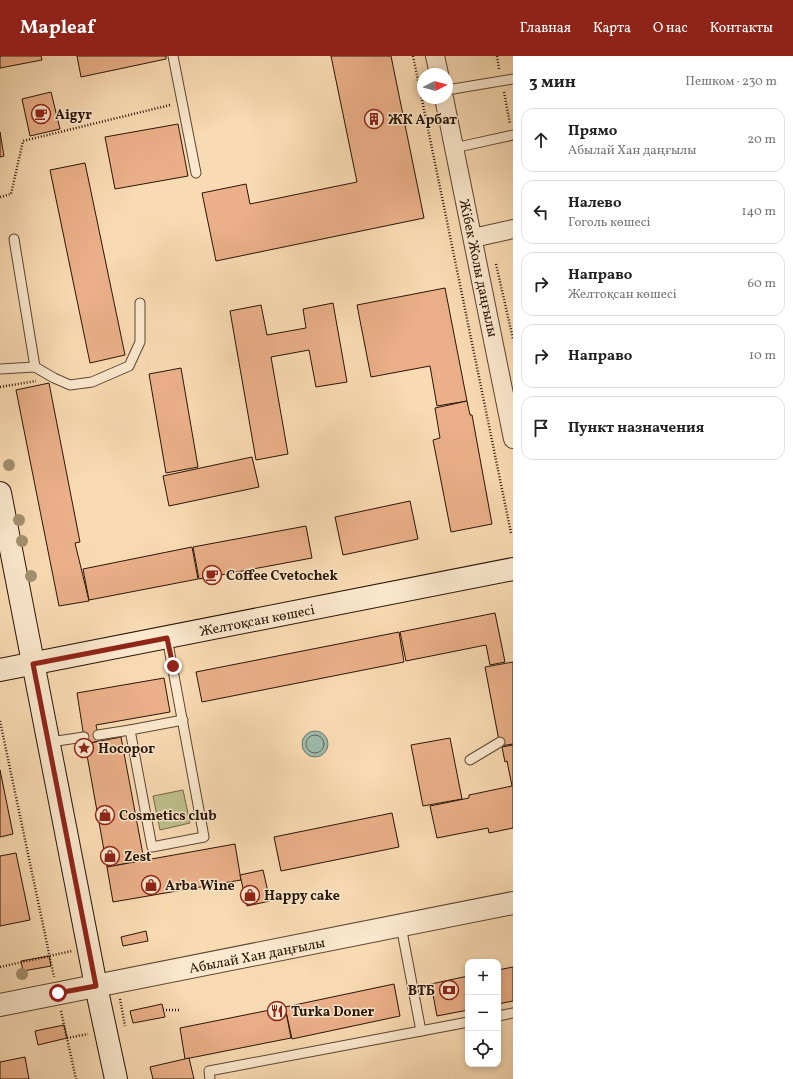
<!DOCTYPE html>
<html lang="ru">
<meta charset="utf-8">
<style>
body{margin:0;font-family:Vollkorn,serif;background:#f6f6f6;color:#222}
.controls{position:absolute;right:12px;bottom:12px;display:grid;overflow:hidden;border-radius:8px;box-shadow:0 2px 6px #0003}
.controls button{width:36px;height:36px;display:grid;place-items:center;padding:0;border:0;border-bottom:1px solid #e0e0e0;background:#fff;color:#222;font:20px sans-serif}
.compass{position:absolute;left:417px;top:12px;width:36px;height:36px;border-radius:50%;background:#fff;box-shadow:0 2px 6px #0003;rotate:84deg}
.stop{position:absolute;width:12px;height:12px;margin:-9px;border:3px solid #8f2418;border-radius:50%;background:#fff}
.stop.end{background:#8f2418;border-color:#fff;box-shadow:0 1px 4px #0008}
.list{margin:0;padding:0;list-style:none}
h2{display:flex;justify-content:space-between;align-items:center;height:52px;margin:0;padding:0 16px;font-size:17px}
h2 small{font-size:13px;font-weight:400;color:#767676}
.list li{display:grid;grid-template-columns:26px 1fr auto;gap:12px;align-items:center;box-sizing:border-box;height:64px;margin:0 8px 8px;padding:0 8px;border:1px solid #e0e0e0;border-radius:12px}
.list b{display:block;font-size:15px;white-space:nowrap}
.list p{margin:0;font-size:13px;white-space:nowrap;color:#767676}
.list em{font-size:13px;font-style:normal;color:#767676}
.icon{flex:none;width:22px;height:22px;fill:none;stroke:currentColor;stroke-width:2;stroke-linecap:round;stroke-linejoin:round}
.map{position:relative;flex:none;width:513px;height:1023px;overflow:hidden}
header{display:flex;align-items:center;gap:24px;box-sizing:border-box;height:56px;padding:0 20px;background:#8f2418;color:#fff}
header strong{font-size:19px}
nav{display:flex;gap:22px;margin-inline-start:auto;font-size:14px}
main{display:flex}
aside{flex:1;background:#fff}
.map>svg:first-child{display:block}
.green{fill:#bec08c;stroke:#746a49}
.water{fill:#9ebbac;stroke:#6f796a}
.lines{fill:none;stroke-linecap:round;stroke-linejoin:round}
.shore{stroke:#646859;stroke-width:1}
.building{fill:#ebb089;stroke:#291506}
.service-casing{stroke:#5d4631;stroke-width:11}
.minor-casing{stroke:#5d4631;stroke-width:20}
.tertiary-casing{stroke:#5d4631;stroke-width:24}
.secondary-casing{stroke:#291506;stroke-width:24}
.path{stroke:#291506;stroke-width:2.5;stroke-dasharray:1 2;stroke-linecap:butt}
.service{stroke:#fbe8ce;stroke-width:9}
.minor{stroke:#fbe8ce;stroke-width:18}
.tertiary{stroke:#fbe8ce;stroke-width:22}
.secondary{stroke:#fbe8ce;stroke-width:22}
.tree{fill:#a38f6e}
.route{stroke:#8f2418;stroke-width:5}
.labels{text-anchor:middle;stroke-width:3;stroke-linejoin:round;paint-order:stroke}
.poi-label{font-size:14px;font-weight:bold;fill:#291506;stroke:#fbe8ce;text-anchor:start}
.street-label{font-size:14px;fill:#291506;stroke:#fbe8ce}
</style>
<header>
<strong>Mapleaf</strong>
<nav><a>Главная</a><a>Карта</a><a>О нас</a><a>Контакты</a></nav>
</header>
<main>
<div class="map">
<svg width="513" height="1023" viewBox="0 0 513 1023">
<rect width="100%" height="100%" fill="#f9dbb3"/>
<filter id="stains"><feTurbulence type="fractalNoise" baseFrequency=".005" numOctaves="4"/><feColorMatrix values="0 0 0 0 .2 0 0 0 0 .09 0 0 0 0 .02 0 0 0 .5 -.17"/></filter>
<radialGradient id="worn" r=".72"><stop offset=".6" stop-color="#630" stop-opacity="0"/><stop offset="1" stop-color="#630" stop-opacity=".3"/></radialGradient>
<polygon class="green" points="183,734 190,767 160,774 153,740"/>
<circle class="water" cx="315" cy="688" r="13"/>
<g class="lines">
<circle class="shore" cx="315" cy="688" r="9"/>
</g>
<g class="building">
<polygon points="0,0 41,0 42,4 0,12"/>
<polygon points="77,0 166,0 166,3 81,21"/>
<polygon points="331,0 391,0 424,162 216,205 202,137 246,128 250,148 357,126"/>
<polygon points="51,36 60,73 30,80 22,43"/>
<polygon points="178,68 188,120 115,133 105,81"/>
<polygon points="0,76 4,100 0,101"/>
<polygon points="85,107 125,299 90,307 50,114"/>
<polygon points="445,232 467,345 437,350 430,310 371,321 357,249"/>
<polygon points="333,247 347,326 316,331 309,294 271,301 288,398 256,404 230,255 261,249 267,279 306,272 303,253"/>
<polygon points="181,312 198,411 166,417 149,318"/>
<polygon points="49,327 80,486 75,487 89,545 59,550 16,334"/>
<polygon points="467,345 470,359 472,359 492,468 451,476 433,384 440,382 435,352"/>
<polygon points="252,401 259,431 169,450 163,420"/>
<polygon points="410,445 418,483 343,499 335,461"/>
<polygon points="306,470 312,502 199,523 193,491"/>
<polygon points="192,491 198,523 89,544 83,513"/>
<polygon points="495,557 505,606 490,609 486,589 406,605 400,576"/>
<polygon points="399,576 404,606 202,646 196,616"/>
<polygon points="513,606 513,688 500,690 485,611"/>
<polygon points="164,622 170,656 96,669 99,685 85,688 77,637"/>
<polygon points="121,681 144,804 107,811 85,688"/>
<polygon points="450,682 462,743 423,750 411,689"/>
<polygon points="513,689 513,772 489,777 488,772 437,782 430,750 469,742 469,739 512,730 507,705 505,706 502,691"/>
<polygon points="0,714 13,778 0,781"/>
<polygon points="392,757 399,791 281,815 274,781"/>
<polygon points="235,788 241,824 113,846 107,811"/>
<polygon points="16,797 30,864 0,870 0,800"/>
<polygon points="263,814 270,845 247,850 240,819"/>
<polygon points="146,875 148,885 123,890 121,881"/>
<polygon points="49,900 51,910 23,915 21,905"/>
<polygon points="513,911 513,945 498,948 498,914"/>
<polygon points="468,920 468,954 437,960 431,928"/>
<polygon points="394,928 400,960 292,983 285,951"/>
<polygon points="162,948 165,961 133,967 130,955"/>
<polygon points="285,951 291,982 185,1003 180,972"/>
<polygon points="64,969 67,982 38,989 35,975"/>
<polygon points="25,1001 29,1023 0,1023 0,1006"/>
<polygon points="189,1002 194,1023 153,1023 150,1011"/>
</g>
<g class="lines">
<g class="service-casing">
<g id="service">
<polyline points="173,0 196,117"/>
<polyline points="447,34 513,23"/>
<polyline points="454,92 513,79"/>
<polyline points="14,183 35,311"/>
<polyline points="0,313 35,311 54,322 70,329 92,326 129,310 140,286 140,247"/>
<polyline points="167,582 204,781 152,791 130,674 183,664"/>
<polyline points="98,679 130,674"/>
<polyline points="50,686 84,681"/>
<polyline points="470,704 500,686"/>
<polyline points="498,960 513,957"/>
<polyline points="421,975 468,966"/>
<polyline points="210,1023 209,1015 421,975 401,870"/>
</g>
</g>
<g class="minor-casing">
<g id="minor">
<polyline points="435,0 439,18"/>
<polyline points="444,42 513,383"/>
<polyline points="473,182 513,173"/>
</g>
</g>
<g class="tertiary-casing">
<polyline id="tertiary" points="0,949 513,847"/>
</g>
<g class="secondary-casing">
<g id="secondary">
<polyline points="0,437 96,930 116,1023"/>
<polyline points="0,614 513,513"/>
</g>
</g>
<g class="path">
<polyline points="413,0 511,477"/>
<polyline points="497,0 499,13"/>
<polyline points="504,36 510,68"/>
<polyline points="0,141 11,138 23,85 170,49"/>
<polyline points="496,208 513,283"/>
<polyline points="0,331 36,325"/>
<polyline points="0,665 54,921"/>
<polyline points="0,911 72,895"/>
<polyline points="120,943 125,970"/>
<polyline points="163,954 181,954"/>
<polyline points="61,955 76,1023"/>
<polyline points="67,982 88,978"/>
</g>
<use href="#service" class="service"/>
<use href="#minor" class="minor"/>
<use href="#tertiary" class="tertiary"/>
<use href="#secondary" class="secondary"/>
</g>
<g class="tree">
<circle cx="9" cy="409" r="6"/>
<circle cx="19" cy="464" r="6"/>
<circle cx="22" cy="485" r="6"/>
<circle cx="31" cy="520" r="6"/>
<circle cx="22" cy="918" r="6"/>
</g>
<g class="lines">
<polyline class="route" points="58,937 96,930 33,608 167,582 173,610"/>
</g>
<defs>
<g id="cafe-ring" transform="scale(1)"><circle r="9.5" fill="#fbe8ce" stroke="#8f2418" stroke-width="1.5"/><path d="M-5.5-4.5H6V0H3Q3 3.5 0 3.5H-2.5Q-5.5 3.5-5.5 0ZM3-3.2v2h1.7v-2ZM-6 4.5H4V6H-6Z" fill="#8f2418"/></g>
<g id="building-ring" transform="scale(1)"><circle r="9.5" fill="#fbe8ce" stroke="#8f2418" stroke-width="1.5"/><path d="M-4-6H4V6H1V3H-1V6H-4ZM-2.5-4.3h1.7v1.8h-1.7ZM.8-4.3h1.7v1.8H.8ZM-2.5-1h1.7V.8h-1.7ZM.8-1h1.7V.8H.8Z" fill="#8f2418"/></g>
<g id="sight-ring" transform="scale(1)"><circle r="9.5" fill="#fbe8ce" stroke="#8f2418" stroke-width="1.5"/><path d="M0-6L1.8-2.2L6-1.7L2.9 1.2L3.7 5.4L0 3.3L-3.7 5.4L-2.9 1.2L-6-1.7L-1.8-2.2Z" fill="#8f2418"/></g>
<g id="shop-ring" transform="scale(1)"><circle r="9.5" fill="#fbe8ce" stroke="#8f2418" stroke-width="1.5"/><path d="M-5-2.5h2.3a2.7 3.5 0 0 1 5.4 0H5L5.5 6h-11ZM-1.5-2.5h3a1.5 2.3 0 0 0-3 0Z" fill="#8f2418"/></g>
<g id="bank-ring" transform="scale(1)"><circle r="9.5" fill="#fbe8ce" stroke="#8f2418" stroke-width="1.5"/><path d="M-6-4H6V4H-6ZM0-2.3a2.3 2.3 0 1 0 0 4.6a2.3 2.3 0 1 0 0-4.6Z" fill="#8f2418"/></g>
<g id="restaurant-ring" transform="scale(1)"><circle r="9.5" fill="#fbe8ce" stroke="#8f2418" stroke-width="1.5"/><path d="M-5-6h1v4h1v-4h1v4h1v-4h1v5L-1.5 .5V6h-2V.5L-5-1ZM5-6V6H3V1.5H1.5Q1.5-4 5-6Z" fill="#8f2418"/></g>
</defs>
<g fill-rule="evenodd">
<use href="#cafe-ring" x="41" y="58"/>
<use href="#building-ring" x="374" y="63"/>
<use href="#cafe-ring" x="212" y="519"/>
<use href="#sight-ring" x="84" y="692"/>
<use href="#shop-ring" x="105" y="759"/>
<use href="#shop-ring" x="110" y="800"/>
<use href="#shop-ring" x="151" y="829"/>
<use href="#shop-ring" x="250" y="839"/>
<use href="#bank-ring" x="449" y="934"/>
<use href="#restaurant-ring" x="277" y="955"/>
</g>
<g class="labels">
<g class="poi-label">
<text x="55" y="63">Aigyr</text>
<text x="388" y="68">ЖК Арбат</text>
<text x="226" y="524">Coffee Cvetochek</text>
<text x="98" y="697">Носорог</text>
<text x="119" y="764">Cosmetics club</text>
<text x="124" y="805">Zest</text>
<text x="165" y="834">Arba Wine</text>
<text x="264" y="844">Happy cake</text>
<text x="435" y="939" text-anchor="end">ВТБ</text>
<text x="291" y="960">Turka Doner</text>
</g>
<g class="street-label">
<text transform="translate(479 212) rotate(78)" y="5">Жібек Жолы даңғылы</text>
<text transform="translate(257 564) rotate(-11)" y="5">Желтоқсан көшесі</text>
<text transform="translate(257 899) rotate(-11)" y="5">Абылай Хан даңғылы</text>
</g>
</g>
<rect width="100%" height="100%" filter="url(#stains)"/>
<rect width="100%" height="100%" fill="url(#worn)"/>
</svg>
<div class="controls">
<button>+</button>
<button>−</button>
<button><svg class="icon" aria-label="locate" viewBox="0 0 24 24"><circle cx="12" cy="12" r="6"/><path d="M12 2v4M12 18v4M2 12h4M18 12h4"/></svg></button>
</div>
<svg class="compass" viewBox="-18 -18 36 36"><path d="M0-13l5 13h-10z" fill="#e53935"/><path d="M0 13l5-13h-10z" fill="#767676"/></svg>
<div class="stop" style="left:58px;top:937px"></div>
<div class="stop end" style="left:173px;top:610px"></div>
</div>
<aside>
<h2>3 мин<small>Пешком · 230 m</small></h2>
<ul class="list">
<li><svg class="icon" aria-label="ahead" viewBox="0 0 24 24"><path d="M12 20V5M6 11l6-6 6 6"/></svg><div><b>Прямо</b><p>Абылай Хан даңғылы</p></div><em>20 m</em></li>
<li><svg class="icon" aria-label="left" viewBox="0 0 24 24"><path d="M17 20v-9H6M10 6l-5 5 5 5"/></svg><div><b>Налево</b><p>Гоголь көшесі</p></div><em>140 m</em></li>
<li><svg class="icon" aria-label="right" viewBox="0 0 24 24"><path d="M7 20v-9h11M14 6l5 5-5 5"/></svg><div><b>Направо</b><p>Желтоқсан көшесі</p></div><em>60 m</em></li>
<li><svg class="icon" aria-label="right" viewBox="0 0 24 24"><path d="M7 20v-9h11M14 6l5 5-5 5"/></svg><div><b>Направо</b></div><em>10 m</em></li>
<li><svg class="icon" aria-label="arrive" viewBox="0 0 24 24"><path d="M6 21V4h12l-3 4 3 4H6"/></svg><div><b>Пункт назначения</b></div></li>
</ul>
</aside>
</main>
